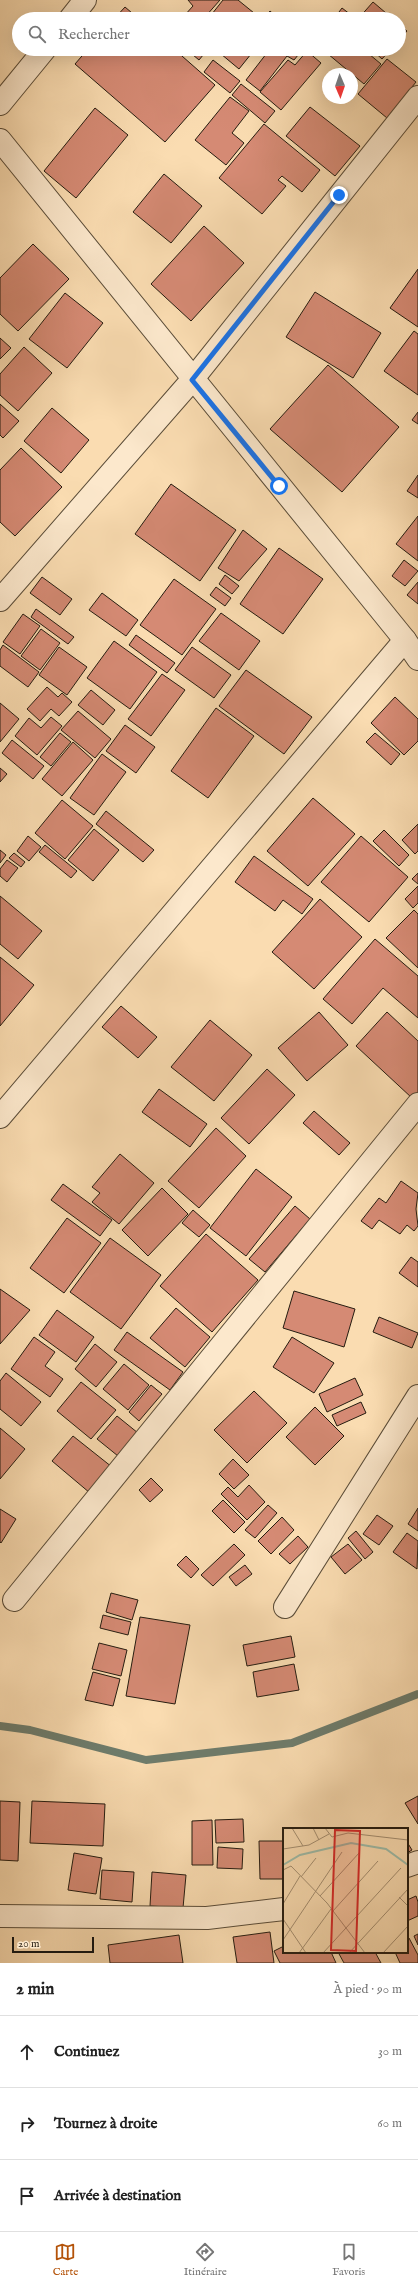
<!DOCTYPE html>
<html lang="fr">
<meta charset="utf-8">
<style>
body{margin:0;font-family:"IM FELL English",serif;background:#f6f6f6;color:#222}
.compass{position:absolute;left:322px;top:68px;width:36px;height:36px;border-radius:50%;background:#fff;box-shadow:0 4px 16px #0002;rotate:178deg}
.scale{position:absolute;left:12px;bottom:10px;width:82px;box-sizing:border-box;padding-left:4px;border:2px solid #251c10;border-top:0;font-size:11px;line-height:14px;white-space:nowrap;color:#251c10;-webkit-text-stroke:3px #fce8cc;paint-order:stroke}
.stop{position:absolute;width:12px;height:12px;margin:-9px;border:3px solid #1a73e8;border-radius:50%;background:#fff}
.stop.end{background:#1a73e8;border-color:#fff;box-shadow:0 1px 4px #0008}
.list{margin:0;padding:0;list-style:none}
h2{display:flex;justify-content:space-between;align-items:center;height:52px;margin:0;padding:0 16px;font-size:17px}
h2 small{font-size:13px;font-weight:400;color:#767676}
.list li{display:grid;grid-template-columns:26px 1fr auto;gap:12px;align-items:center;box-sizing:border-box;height:72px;padding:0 16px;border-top:1px solid #e0e0e0}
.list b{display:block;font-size:15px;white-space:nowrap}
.list em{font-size:13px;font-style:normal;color:#767676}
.icon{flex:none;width:22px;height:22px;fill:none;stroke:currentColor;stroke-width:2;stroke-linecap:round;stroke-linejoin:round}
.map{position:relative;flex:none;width:418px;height:1963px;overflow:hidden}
.search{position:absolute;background:#fff;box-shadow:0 4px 16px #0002;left:12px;right:12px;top:12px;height:44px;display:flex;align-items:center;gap:10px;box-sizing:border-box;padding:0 14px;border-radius:22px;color:#767676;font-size:15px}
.sheet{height:268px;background:#fff}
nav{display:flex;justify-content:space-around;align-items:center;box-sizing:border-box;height:56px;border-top:1px solid #e0e0e0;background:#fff;font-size:11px;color:#767676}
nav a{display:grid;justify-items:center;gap:2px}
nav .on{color:#b45309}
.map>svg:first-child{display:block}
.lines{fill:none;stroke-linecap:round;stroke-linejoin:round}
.stream{stroke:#6e7c6c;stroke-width:8}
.building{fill:#d58a74;stroke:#251c10}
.minor-casing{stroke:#5a4c38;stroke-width:24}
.minor{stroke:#fce8cc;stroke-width:22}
.route{stroke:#1a73e8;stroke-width:5}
.inset-river{fill:none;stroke:#9ebca9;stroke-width:2}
.inset-road{fill:none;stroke:#a58f71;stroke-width:1}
.view{fill:#d62828;fill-opacity:0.15;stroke:#d62828;stroke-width:2}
.inset-edge{fill:none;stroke:#251c10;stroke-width:2}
</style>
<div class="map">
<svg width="418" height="1963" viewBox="0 0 418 1963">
<rect width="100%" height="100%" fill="#fadcb1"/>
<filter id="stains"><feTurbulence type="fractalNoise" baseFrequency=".005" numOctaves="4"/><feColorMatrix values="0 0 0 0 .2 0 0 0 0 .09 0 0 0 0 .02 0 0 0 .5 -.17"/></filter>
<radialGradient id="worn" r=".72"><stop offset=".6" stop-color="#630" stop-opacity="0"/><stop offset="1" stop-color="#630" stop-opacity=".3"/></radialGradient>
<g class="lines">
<polyline class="stream" points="0,1726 30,1730 146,1760 292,1743 418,1694"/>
</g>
<g class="building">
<polygon points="188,0 220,0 205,17 200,13 194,19 174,19 180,12 184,16 193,6"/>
<polygon points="223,0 238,0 254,13 249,19 208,19"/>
<polygon points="373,2 393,19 358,19"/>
<polygon points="125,7 139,19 114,19"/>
<polygon points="342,8 355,18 355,19 339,19 336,16"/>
<polygon points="270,11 279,19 265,17"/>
<polygon points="399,24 407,31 399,40"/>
<polygon points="88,49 174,49 215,85 165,142 75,64"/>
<polygon points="186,49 208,49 199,60"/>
<polygon points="215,49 255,49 239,69"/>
<polygon points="270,49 303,49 294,60 287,56 260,91 246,80"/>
<polygon points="332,49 363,49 381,64 364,84 328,54"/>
<polygon points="371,49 391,49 382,59"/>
<polygon points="307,51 321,63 281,110 260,92 288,60 295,65"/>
<polygon points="387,59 416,82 387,118 358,94"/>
<polygon points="213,60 240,81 230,93 204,72"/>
<polygon points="241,84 275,111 265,123 232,95"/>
<polygon points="230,97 249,111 232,133 244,143 226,165 195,140"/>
<polygon points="310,107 360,146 335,176 286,136"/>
<polygon points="95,108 128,135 76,198 44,171"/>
<polygon points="264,124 320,170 302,192 282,176 278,180 286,186 262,214 219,178"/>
<polygon points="164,174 202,206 171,243 133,212"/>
<polygon points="204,226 244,263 191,321 151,284"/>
<polygon points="33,244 69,279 18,331 0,314 0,278"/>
<polygon points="418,269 418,327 390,308"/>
<polygon points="315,292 381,333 353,378 286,337"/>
<polygon points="65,293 103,323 67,368 29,339"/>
<polygon points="414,331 418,334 418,395 384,371"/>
<polygon points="0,338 11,348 0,359"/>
<polygon points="24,347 52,373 18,411 0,395 0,374"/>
<polygon points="328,365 399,427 342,492 270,429"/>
<polygon points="0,404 19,421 3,438 0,435"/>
<polygon points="52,408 89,440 61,473 24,441"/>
<polygon points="418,412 418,424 412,420"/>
<polygon points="21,448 62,487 15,536 0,522 0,470"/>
<polygon points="418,475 418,498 407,491"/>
<polygon points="171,484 236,530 200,581 135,534"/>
<polygon points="418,516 418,561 396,544"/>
<polygon points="243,530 267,549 239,581 218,568"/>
<polygon points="279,548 323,579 283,634 240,604"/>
<polygon points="404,560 418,571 405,586 392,576"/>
<polygon points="225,575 239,586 232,594 219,584"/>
<polygon points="42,577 72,599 60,615 30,593"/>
<polygon points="174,579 216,609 182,655 140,625"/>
<polygon points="418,582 418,604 407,595"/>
<polygon points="216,587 231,598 225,606 210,595"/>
<polygon points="102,593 138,620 126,636 89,610"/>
<polygon points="36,609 74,637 68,644 31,617"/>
<polygon points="221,613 260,641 239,670 199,641"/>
<polygon points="23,614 40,626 20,654 3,642"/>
<polygon points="41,629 60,643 40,670 21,656"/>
<polygon points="136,635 175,663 167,673 129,645"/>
<polygon points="114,641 157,672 130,709 87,678"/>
<polygon points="3,645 39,672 28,687 0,666 0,650"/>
<polygon points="59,647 87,667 67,695 39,675"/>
<polygon points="192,647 231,675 214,698 175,670"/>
<polygon points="246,670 312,717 284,754 219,706"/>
<polygon points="162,674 185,690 151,736 128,719"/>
<polygon points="47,687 58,697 62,693 72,702 59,716 51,709 40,721 27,709"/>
<polygon points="91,690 115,710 103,725 78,705"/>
<polygon points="395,697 418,719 418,741 404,755 371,723"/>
<polygon points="0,703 19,719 0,742"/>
<polygon points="216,708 254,736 208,798 171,771"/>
<polygon points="78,711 111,739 95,758 61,730"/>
<polygon points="51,717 62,726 37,755 15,736 29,718 41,728"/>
<polygon points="125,725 155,747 136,773 106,751"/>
<polygon points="60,733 71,742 51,766 40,757"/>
<polygon points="375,733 400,754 391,765 366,742"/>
<polygon points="12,740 44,766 33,779 2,753"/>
<polygon points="73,742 93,760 62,796 42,779"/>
<polygon points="102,754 126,772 94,815 70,798"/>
<polygon points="0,768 7,774 0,782"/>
<polygon points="313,798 355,834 308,886 267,851"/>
<polygon points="62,800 93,826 65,859 35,833"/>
<polygon points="106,811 154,850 143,862 96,824"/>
<polygon points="418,824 418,851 415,854 402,840"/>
<polygon points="94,829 119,850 93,881 68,860"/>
<polygon points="384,830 409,855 399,866 373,841"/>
<polygon points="28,836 41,847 29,861 17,851"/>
<polygon points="361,836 408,877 369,922 321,882"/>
<polygon points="45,845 77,871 71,878 39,852"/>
<polygon points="0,850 6,855 0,863"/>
<polygon points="14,853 25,862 21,867 9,858"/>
<polygon points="254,856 313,899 302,914 283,900 275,911 235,882"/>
<polygon points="7,860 18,868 7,882 0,876 0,869"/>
<polygon points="418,873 418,884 412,879"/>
<polygon points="418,886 418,903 413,908 405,899"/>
<polygon points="0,896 42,931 18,959 0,944"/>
<polygon points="320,899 362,937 314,989 272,952"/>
<polygon points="414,910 418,914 418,968 386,938"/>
<polygon points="375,939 418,976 418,1018 383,988 352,1024 323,999"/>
<polygon points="0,957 34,985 0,1026"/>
<polygon points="121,1006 157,1037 138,1058 102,1027"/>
<polygon points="319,1012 348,1045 307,1081 278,1048"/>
<polygon points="387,1012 418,1041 418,1093 412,1098 356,1046"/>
<polygon points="210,1020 252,1055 214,1101 171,1067"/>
<polygon points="267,1069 295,1095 249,1144 221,1118"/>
<polygon points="159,1089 207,1124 190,1147 142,1112"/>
<polygon points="314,1111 350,1143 339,1155 303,1123"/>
<polygon points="216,1128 246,1156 199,1208 168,1181"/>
<polygon points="120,1154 154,1183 119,1224 92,1202 100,1193 92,1187"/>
<polygon points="256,1169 292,1197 246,1256 210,1228"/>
<polygon points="401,1181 418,1193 416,1209 418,1226 414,1231 407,1225 400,1234 379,1220 372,1229 361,1221 379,1198 386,1203"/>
<polygon points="63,1184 112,1220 100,1236 51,1200"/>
<polygon points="162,1188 188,1214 148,1256 122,1230"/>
<polygon points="295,1206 310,1219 265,1272 249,1259"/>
<polygon points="193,1210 210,1225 199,1237 182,1223"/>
<polygon points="67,1218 101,1243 64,1293 30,1268"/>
<polygon points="206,1234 258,1280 212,1332 160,1286"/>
<polygon points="110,1238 161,1275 121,1329 70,1292"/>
<polygon points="411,1257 418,1262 418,1287 399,1273"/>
<polygon points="0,1289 30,1310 0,1344"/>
<polygon points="294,1291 355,1309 344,1347 283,1328"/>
<polygon points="176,1308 210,1337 185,1367 150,1338"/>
<polygon points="57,1310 94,1337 76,1362 39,1335"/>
<polygon points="379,1317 418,1333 412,1348 373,1332"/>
<polygon points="127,1332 183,1372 170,1390 114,1350"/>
<polygon points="34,1337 55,1352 45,1366 63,1379 50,1397 11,1369"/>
<polygon points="292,1337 334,1363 314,1393 273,1367"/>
<polygon points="95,1344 117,1362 96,1387 75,1369"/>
<polygon points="124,1364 149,1385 128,1410 103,1389"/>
<polygon points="6,1373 41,1402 21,1426 0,1409 0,1381"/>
<polygon points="355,1378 363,1395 327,1412 319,1394"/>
<polygon points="81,1382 116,1410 91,1439 57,1411"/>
<polygon points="151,1385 162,1394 139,1421 129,1412"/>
<polygon points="254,1391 287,1423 247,1463 214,1430"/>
<polygon points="361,1402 366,1413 337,1426 332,1415"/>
<polygon points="315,1407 344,1436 315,1465 286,1437"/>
<polygon points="117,1416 138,1433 118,1456 97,1439"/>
<polygon points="0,1428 25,1449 0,1479"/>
<polygon points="73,1436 112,1467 90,1493 52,1461"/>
<polygon points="233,1459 249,1475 234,1489 219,1474"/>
<polygon points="151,1478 163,1490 150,1502 139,1490"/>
<polygon points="249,1485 265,1502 247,1520 221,1494 228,1487 238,1497"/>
<polygon points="223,1500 245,1522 234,1533 212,1511"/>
<polygon points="268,1505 277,1513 255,1538 245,1530"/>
<polygon points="418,1508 418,1531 408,1524"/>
<polygon points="0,1509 16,1519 1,1543 0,1542"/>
<polygon points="377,1515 393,1526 379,1545 363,1534"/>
<polygon points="282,1517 294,1530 271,1554 258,1541"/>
<polygon points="356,1531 373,1552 365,1559 348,1538"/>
<polygon points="407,1533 418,1541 417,1569 393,1552"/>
<polygon points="298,1536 308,1547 290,1564 279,1554"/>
<polygon points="234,1544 245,1555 213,1586 201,1575"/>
<polygon points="348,1544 362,1560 345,1574 331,1557"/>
<polygon points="186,1556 199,1569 191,1578 177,1565"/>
<polygon points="245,1565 252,1574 236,1586 229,1577"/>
<polygon points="111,1593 138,1600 132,1620 106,1612"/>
<polygon points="103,1615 131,1622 128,1635 100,1628"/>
<polygon points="140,1617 190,1625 175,1704 126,1696"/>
<polygon points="291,1636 295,1657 247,1666 243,1645"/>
<polygon points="99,1643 127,1650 121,1676 92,1669"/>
<polygon points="294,1664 299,1690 257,1697 253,1672"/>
<polygon points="93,1672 120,1679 113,1706 85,1700"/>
<polygon points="418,1796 418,1824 405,1803"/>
<polygon points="0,1801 20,1802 18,1861 0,1860"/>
<polygon points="32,1801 105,1804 103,1846 30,1843"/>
<polygon points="243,1819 244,1842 216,1843 215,1820"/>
<polygon points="212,1820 213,1865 192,1865 192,1821"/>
<polygon points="259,1841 284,1841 284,1879 260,1879"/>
<polygon points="407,1842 412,1850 407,1853"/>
<polygon points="218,1847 243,1849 242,1869 217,1868"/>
<polygon points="74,1853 102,1858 96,1894 68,1890"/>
<polygon points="102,1870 134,1872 132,1902 100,1899"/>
<polygon points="152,1872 186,1875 183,1908 150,1906"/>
<polygon points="416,1896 418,1902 418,1916 407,1921 407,1900"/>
<polygon points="270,1932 274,1963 237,1963 233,1937"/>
<polygon points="418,1934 418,1945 414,1936"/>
<polygon points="179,1935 183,1963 110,1963 108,1945"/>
<polygon points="409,1938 418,1955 418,1963 400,1963 395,1952 407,1952 407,1939"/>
<polygon points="284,1946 284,1952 331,1952 336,1963 280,1963 274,1951"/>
<polygon points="338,1952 375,1952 381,1963 344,1963"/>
</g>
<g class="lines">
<g class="minor-casing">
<g id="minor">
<polyline points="70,19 85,0"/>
<polyline points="0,104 45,49"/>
<polyline points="0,140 405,640 418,659"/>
<polyline points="0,600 192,380 418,97"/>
<polyline points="0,1117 405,640"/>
<polyline points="14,1600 418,1104"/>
<polyline points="285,1607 418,1396"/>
<polyline points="407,1866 418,1862"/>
<polyline points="0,1916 207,1918 284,1909"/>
</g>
</g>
<use href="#minor" class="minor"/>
</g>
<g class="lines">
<polyline class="route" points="279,486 192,380 339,195"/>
</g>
<g transform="translate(283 1828)">
<rect width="125" height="125" fill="#fadcb1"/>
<path class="inset-river" d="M0,37L17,27L68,15L103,21L125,37"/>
<path class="inset-road" d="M9,0L20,18M30,0L36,12M42,0L49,9L65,5L125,12M0,21L26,17L46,6M0,42L8,38L44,75L82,125M18,49L33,30M37,68L76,25M116,69L125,78M0,76L17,48M50,83L95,33M0,91L23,125M0,112L59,24M16,125L48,81M40,125L118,40M66,125L125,61M100,125L125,98"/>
<path class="view" d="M52,2L77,3L73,123L48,122Z"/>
<rect width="125" height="125" class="inset-edge"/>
</g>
<rect width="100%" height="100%" filter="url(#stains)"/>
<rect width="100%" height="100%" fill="url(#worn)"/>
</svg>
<svg class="compass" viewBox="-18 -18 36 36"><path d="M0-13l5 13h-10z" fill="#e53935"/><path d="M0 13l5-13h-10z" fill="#767676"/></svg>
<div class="scale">20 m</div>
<div class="stop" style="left:279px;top:486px"></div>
<div class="stop end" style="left:339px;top:195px"></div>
<div class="search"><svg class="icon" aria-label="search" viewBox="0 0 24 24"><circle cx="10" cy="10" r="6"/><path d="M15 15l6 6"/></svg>Rechercher</div>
</div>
<section class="sheet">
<h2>2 min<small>À pied · 90 m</small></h2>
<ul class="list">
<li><svg class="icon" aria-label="ahead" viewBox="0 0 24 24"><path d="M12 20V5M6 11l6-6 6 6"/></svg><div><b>Continuez</b></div><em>30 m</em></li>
<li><svg class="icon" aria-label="right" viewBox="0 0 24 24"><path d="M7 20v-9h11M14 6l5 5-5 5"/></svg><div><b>Tournez à droite</b></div><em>60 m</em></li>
<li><svg class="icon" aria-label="arrive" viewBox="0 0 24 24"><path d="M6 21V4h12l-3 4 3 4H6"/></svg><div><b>Arrivée à destination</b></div></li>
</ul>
</section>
<nav>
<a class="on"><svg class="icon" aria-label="map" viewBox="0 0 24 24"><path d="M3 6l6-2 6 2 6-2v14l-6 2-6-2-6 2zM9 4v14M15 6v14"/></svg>Carte</a>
<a><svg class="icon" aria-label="directions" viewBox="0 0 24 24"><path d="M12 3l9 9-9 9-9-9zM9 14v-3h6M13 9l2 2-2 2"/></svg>Itinéraire</a>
<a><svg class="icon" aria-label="saved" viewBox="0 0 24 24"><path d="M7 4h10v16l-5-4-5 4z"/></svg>Favoris</a>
</nav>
